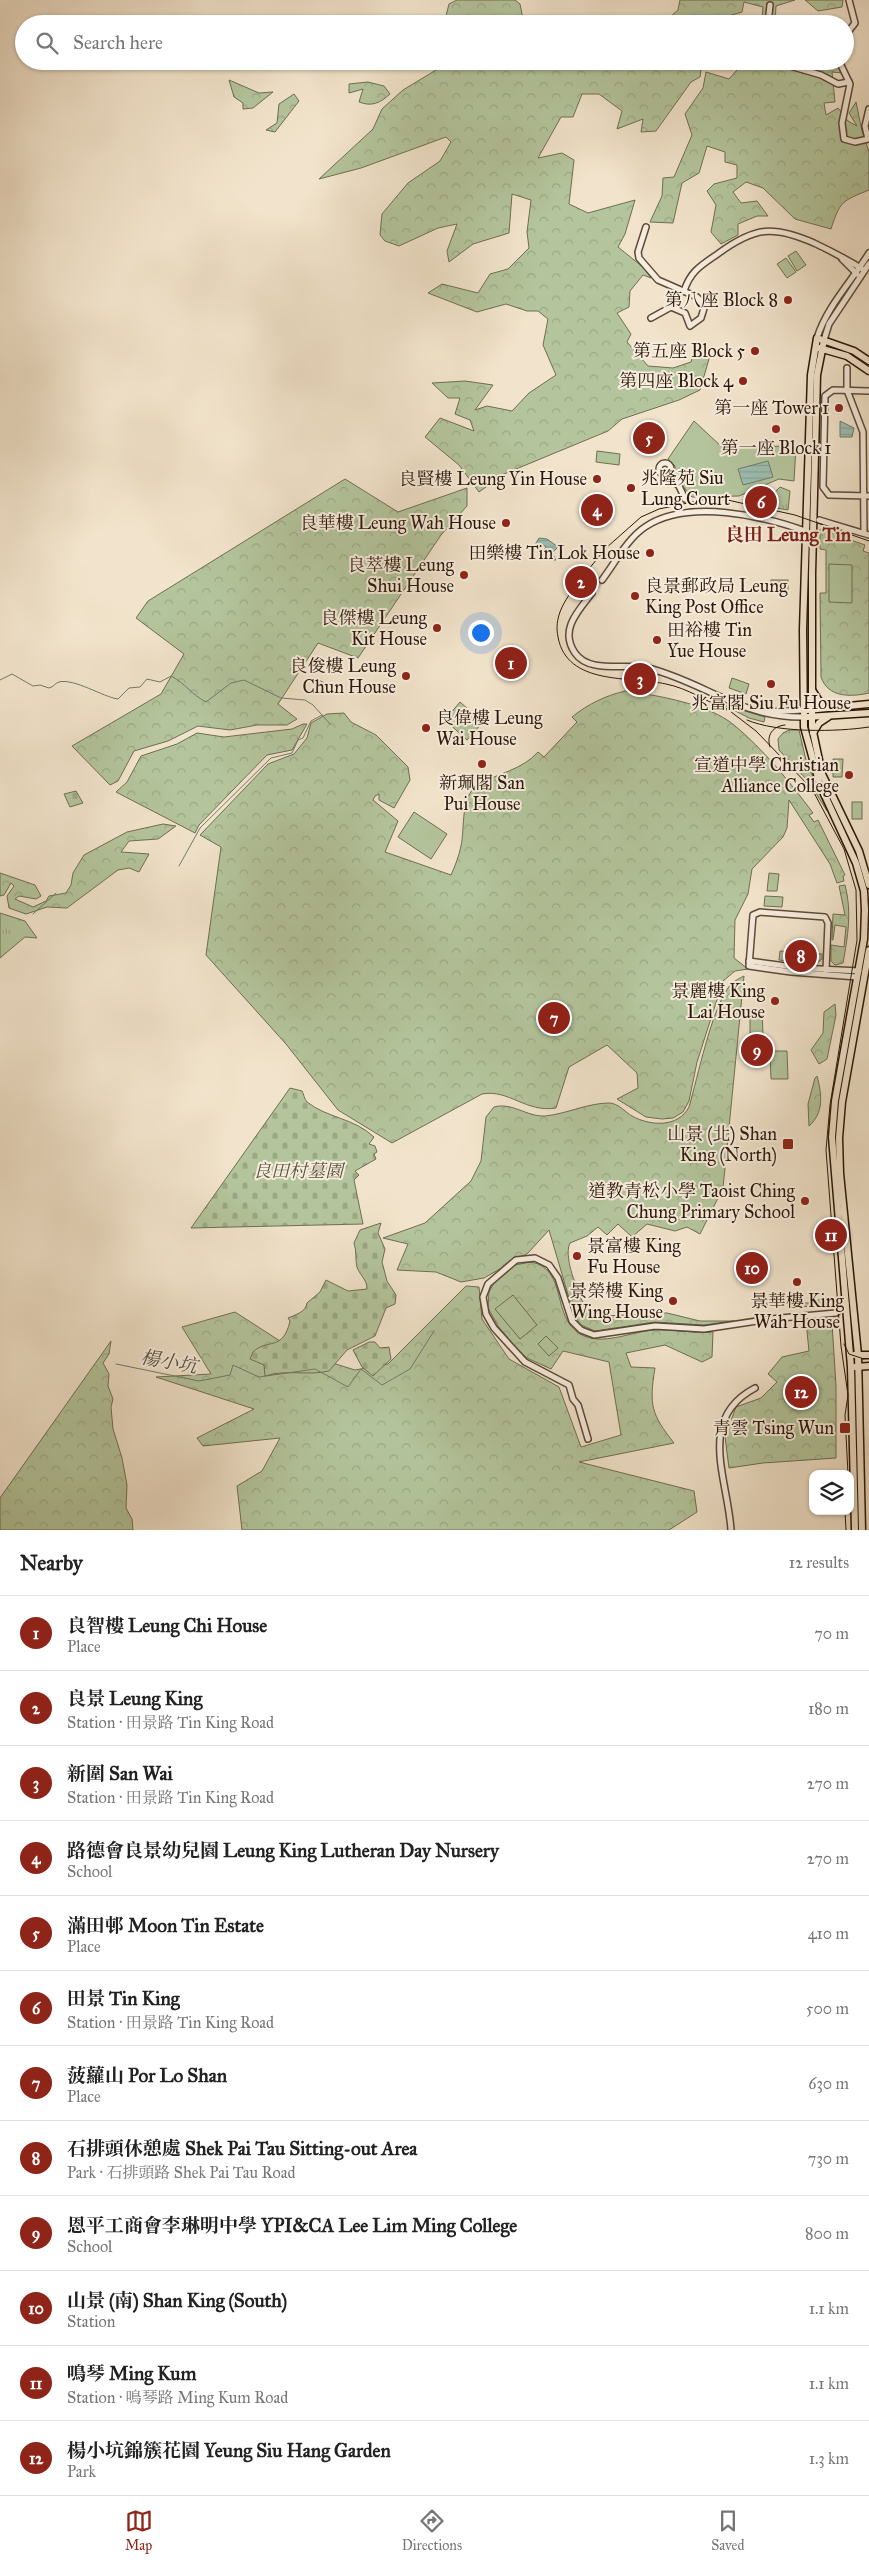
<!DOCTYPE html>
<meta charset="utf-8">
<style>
body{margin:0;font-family:"IM FELL Great Primer","Noto Serif TC",serif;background:#f2f2f2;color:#222}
.controls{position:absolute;right:15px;bottom:15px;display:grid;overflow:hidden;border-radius:10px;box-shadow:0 1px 4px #0004}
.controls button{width:45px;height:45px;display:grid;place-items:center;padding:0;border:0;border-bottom:1px solid #e0e0e0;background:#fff;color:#222;font:25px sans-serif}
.you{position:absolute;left:480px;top:632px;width:18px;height:18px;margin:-12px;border:4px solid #fff;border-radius:50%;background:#1a73e8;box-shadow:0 0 0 8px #1a73e833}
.badge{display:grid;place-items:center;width:32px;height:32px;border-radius:50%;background:#8f2418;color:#fff;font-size:16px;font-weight:700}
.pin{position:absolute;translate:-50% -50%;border:2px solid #fff;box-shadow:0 1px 5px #0006}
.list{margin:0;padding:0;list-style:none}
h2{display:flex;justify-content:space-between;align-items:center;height:65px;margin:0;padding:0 20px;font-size:21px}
h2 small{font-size:16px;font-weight:400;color:#767676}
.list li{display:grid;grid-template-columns:32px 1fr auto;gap:15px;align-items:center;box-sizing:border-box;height:75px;padding:0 20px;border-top:1px solid #e0e0e0}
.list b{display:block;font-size:19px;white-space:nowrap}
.list p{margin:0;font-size:16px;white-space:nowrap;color:#767676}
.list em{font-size:16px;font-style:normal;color:#767676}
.icon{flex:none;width:28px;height:28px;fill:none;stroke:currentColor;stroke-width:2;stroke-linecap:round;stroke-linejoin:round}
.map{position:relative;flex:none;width:869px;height:1530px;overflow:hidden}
.search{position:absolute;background:#fff;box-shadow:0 1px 4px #0004;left:15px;right:15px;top:15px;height:55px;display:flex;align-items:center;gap:12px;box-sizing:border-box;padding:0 18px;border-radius:28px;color:#767676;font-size:19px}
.sheet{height:965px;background:#fff}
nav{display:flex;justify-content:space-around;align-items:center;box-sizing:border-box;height:70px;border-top:1px solid #e0e0e0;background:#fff;font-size:14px;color:#767676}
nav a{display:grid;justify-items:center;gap:2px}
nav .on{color:#8f2418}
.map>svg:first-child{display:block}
.grass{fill:url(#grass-tufts);stroke:#6f6e52}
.forest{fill:url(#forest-crowns);stroke:#6f6e52}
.cemetery{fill:url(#cemetery-stones);stroke:#6f6e52}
.pitch{fill:#b4c59d;stroke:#6f6e52}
.water{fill:url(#water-rules);stroke:#6e7b6d}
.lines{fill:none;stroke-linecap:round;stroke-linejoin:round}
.stream{stroke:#6e7b6d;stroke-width:1}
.minor-tunnel{stroke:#cabba5;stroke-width:5;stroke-dasharray:5 2.5;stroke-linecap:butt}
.minor-casing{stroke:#5c4a39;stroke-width:8}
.major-casing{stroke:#2a1608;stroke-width:9}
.minor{stroke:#f7edde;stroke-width:5}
.major{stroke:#f2e4cc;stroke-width:6}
.tram{stroke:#2a1608;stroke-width:1}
.poi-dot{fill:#8f2418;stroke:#f7edde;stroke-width:2}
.labels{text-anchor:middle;stroke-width:4;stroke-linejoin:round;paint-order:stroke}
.poi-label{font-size:18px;fill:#2a1608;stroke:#f7edde;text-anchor:end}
.park-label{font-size:18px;font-style:italic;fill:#5a533c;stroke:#f7edde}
.neighbourhood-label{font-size:19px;font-weight:bold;fill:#7a1f14;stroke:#f7edde}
.water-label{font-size:19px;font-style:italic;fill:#525143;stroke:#f7edde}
</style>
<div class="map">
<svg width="869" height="1530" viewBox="0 0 869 1530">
<defs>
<pattern id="grass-tufts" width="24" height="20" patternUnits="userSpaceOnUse" patternTransform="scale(1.25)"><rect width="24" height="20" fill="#b4c59d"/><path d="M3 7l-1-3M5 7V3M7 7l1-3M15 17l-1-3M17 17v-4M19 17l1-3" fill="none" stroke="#9ba886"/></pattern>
<pattern id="forest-crowns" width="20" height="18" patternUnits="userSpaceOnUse" patternTransform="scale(1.25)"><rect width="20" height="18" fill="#b4c59d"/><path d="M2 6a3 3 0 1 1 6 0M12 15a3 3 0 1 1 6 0" fill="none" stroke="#9ba886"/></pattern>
<pattern id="cemetery-stones" width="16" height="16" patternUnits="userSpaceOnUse" patternTransform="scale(1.25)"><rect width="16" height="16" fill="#b4c59d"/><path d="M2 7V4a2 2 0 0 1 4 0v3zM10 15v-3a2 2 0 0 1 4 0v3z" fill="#9ba886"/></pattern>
<pattern id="water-rules" width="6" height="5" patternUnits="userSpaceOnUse" patternTransform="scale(1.25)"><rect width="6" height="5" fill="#9cbfb1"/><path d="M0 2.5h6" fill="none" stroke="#87a397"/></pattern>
</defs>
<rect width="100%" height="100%" fill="#f2e4cc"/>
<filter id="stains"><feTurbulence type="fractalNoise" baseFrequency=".004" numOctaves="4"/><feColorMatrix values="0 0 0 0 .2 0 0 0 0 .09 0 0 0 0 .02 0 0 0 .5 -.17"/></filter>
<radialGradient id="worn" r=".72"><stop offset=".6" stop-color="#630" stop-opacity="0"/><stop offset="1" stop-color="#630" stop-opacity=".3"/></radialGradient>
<g class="grass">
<polygon points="780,487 790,491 788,510 747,503 772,490 774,493"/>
<polygon points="720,703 765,717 764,722 749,718"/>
<polygon points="789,730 799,730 806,760 827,811 809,782 779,750 778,739 783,733"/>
<polygon points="0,913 25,921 37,938 25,937 0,958"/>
<polygon points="820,1299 824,1306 822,1307 764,1305 764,1303 809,1303 810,1305"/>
</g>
<g class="forest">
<polygon points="457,0 515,0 520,4 524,24 444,24 449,4"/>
<polygon points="680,0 795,0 776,6 775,24 745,24 744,18 762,20 763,7 744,2 742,12 722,18 727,24 662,24 678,10"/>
<polygon points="805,0 843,0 842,7 818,11"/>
<polygon points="451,61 717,62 715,67 695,63 701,69 700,77 691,82 656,131 641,132 643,119 617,129 622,111 599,94 582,94 573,117 561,117 538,158 562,153 574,160 569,204 588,213 635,200 625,234 618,247 644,268 651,278 643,275 630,291 629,307 617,313 631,334 627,342 648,366 673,368 691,362 696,345 708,347 709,359 700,390 679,400 622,419 608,431 504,474 479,492 459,465 425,437 440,418 474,431 470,420 455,414 460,398 448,398 432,383 465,381 493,385 475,410 487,406 512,411 529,393 556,375 543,345 548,319 538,311 527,311 506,304 477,312 428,293 442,284 478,293 490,274 508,269 529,248 527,232 531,200 512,194 509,233 473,244 449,262 447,251 457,224 438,228 399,246 385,241 380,235 382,214 408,183 440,161 451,142 446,137 361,168 319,179 373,129 382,109 403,90"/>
<path d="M745,61H830L844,68L842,73L832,72L835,102L824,103L826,115L838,108L848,121L857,126L849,113L856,102L862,131L869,152V190C842,201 840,201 831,229L795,219L763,188L746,182L733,192L741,203L757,201L768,216H757L738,224V235L721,244L711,232L716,205L707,191L714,184L737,178V165L725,162V152L707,146L699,173L682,183L673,223L650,222L662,196L663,178L674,177L692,135L685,114L703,88L706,72L729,79Z"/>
<polygon points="229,80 259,93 273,92 253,108 243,109 243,103 234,97"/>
<path d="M368,82L384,86L390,94C380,103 372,107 359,102L363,89L349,93V84Z"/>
<polygon points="294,94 299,101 275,132 266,130 277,123 279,104"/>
<polygon points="345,479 398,512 467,488 467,506 441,535 358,658 318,643 278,704 297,719 287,725 257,725 230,730 198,726 168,741 134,751 118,781 110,785 72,746 161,694 184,654 136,618 148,601"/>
<path d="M820,529L865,545L863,551L869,553V693C851,697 828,698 821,677L820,593H826V550L820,549Z"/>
<path d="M625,691C656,695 709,704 734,725C763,749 790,782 813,813L809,815L814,822L818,820L845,875L843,876L844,881L837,883L830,864L789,800L787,828L783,837L752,869L748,894L735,920L734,958L748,969L735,971L723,981L697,1062L689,1101L683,1112L673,1118L662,1119L646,1117L617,1099L638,1088L637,1073L607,1045L569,1067L556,1108C526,1113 509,1089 482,1094L392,1143L338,1110L286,1044L206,955L221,847L200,835L268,764L294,754L307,738L311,723L327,714L344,713L351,722L376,735L408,767L410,780L394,808L379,800V794L375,796L373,800L398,821L385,852L451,875C455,866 459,856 461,846C465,828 460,796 478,785C498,773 522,770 538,752L544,757L577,722L572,717C588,704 605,696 625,691Z"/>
<polygon points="303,724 307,724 292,750 267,755 199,825 195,833 116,792 127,782 141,756 177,744 197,733 224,737 292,729"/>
<polygon points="163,824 176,826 158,839 129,841 121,852 149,854 139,872 129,868 118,870 67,908 47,907 26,914 9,908 7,896 14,886 11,883 4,895 0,896 0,873 35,885 41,896 36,899 19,896 15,899 33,907 46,901 49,896 66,893 71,885 73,873 84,855 127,832"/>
<path d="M845,885C852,911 848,936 843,963L835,965L831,961V945L844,947L846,927L835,925L833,940H832L833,914L845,915L839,886Z"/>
<polygon points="780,951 822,954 822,959 816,964 779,960"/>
<path d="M744,976L723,1188L700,1234L687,1227L675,1231L647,1224L632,1237L618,1224L607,1235L598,1227L587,1236L570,1243C564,1254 574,1286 582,1294L580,1297L590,1314L605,1316L645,1314L650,1318L655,1313H667L700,1321H734L704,1325L655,1322L595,1331L581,1325L574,1315L549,1230L528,1253L484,1278L461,1282L436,1272L397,1270L408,1244L383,1238L425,1223L471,1181L481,1161L486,1117L494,1107C512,1102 527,1117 545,1116C566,1114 588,1103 609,1103C618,1103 625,1112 632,1116C650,1126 678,1128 689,1107C698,1076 711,1012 728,988C732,982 738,979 744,976Z"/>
<polygon points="835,1004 836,1015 827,1059 819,1064 811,1050 823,1033 824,1012"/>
<path d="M817,1076C822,1094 824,1113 809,1126L808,1104L815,1078Z"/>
<path d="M531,1262C568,1269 551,1317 580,1334C602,1347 632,1331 655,1330C675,1329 694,1334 713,1332L712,1357L702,1362L665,1345L626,1353L631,1367L655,1368C649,1405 651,1414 674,1443L579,1462L694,1491L697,1512L669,1530H242L237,1486L262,1471L280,1438L203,1446L197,1438L254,1409L156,1377L211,1374L182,1327L235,1312L297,1352L355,1370L388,1364L466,1286L479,1287L482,1319L509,1359L559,1387L581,1447L621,1435L609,1362L563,1351L551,1369L527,1358L519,1351L498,1326L488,1308L489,1292L494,1283L515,1265Z"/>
<polygon points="825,1321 832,1323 836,1386 836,1458 763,1463 729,1468 725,1437 736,1407 761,1398 777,1382 768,1374 782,1357 809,1351 806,1322"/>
<polygon points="111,1341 109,1354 103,1363 109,1374 108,1386 113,1399 111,1407 113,1429 122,1458 127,1485 126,1508 132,1519 133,1530 0,1530 0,1498"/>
</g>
<g class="cemetery">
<polygon points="76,791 83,803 70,807 64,794"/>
<path d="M290,1088L302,1091C304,1094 304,1099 307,1102C327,1118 354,1118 374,1137L369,1144L375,1146L377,1152L374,1154L376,1159L355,1171L359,1175L354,1180L363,1224L191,1228Z"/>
<path d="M381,1223L378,1233L385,1249L382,1262L387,1281L396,1295L395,1304L386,1308L375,1336L347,1350L329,1371C308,1376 286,1369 265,1376L264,1365L250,1359L253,1352C267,1338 283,1352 290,1321L288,1318C295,1315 306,1312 307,1303L320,1292L326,1280L348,1291L367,1289C367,1279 360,1276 357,1267C355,1260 357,1251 354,1243L360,1230Z"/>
<polygon points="369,1342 375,1342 380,1348 389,1347 391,1359 373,1376 362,1367 353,1350"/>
</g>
<g class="pitch">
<polygon points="796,251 806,265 797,271 788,256"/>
<polygon points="786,258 796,272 787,278 777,264"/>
<polygon points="694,421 722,447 796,446 794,481 779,479 739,496 692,497 675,477 675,466 668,459"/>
<polygon points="597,451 620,454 619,465 596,462"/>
<polygon points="829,564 852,565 852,603 829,602"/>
<rect x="771" y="580" width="17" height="9"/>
<polygon points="732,678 749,684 746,694 729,688"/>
<polygon points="460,702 483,722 467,740 445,720"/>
<polygon points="833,759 843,759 842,777 833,777"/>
<rect x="852" y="802" width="10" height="17"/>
<polygon points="414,812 447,834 431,859 398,837"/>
<polygon points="769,873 779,874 777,891 767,891"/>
<polygon points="765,896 783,897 782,907 764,906"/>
<polygon points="750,1009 762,1009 763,1036 750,1036"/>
<polygon points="770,1051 787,1051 788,1079 771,1079"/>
<polygon points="513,1295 537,1325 520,1339 495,1309"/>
<polygon points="546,1336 558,1348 549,1356 538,1344"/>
</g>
<g class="water">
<polygon points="840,421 854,428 852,437 840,437"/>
<polygon points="768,461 773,477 743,485 738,469"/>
<polygon points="539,538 547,539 558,547 552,553 556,560 541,560 538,551 544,550 546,547 542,544 537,549 536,543"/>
</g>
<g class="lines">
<g class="stream">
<polyline points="317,679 341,692"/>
<path d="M0,680L12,674L33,686L40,685L49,688C54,687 55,683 59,682C74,678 103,697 118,699L129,688L140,687L147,679L160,682L171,676C185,683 192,695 206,702L231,683L244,680L281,698L305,700L313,705L330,724"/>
<polyline points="179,866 200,828 271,758 292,753 298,740 303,738 311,721 322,715"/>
<polyline points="33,914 56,893"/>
<polyline points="116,1364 199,1381 230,1375 233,1365 259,1377 315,1369 348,1387 361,1369 382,1385 410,1369 434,1331"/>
</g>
<polyline class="minor-tunnel" points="592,593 602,580"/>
<g class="minor-casing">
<g id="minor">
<polyline points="768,24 770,5"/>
<polyline points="845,36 855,23 849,0"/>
<polyline points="773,61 821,75 838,84 849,82"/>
<polyline points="839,61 850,84 842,123 844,139 855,142 868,139 865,126 869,109"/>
<polyline points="646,227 638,252 639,258 658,280 697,297 705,305 701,318 690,326 685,313 671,307 651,318"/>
<polyline points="842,259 857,274"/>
<path d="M684,291C691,270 702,265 719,253C755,227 773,225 814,243C831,251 848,260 864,270"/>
<path d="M817,338C827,306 852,281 869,253"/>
<polyline points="824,340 829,324 869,264"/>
<polyline points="847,368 847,390 863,432 864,533"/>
<polyline points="869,391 833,390 825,396 823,487 829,495 869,496"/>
<circle cx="665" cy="469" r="6"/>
<polyline points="666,474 679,486 685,499"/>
<polyline points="819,520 869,535"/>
<path d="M602,580C615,563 627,539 645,527C688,498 764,516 808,532"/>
<path d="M592,593C578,611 559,630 575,653C589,674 627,663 648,668C704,682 741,718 803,717"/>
<polyline points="767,712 803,710"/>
<polyline points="749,961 801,968 859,971"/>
<polyline points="826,970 828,923 825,917 760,912 753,915 749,966 791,972 857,977"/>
<polyline points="588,1439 578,1405 573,1399 569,1385 525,1362 494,1328 486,1314 483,1297 488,1284 516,1260 535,1258 549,1265 558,1278 572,1321 581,1330 594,1335 655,1326 704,1329 770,1319 836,1313 846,1304"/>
<path d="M731,1530C728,1479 696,1419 755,1388"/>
</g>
</g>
<g class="major-casing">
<g id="major">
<polyline points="824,340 817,375 812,574 812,727 822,774 859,851 869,885"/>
<polyline points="819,348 847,356 869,371"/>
<polyline points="812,690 819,701 830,707"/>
<polyline points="807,710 869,704"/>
<polyline points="807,717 869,713"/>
<polyline points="813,733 819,723 828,717"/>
<polyline points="854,1355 869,1355"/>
<polyline points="855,1367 869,1366"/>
<polyline points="855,1530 851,1367 832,1137 835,1101 864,939 865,910 864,891 856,863 820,785 804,727 803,630 811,375 817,338 854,351 869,361"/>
<polyline points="862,1530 858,1355 840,1173 839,1138 842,1102 869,950"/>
</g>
</g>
<use href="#minor" class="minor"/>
<use href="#major" class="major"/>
<g class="tram">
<polyline points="588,570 606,548 641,517 659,509 707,499 723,499 795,515 869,541"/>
<path d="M574,588C563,603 554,618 558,637C567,686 630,676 666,684C687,688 708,702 727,710"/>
<polyline points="722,705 756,731 812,789 844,849 856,890 857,940 830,1105 826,1150 841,1346 848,1395 845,1415 848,1474"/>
<path d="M747,720C777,733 837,732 869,727"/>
<path d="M770,747C766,735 773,726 785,725"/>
<polyline points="844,1344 849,1354 864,1359"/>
<polyline points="845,1511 846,1530"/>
</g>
</g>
<g class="poi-dot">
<circle cx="788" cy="300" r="5"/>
<circle cx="755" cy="351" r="5"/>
<circle cx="743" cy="381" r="5"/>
<circle cx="839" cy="408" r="5"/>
<circle cx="776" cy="429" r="5"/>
<circle cx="597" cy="479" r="5"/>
<circle cx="631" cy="488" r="5"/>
<circle cx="506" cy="523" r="5"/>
<circle cx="650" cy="553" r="5"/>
<circle cx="464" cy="575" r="5"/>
<circle cx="635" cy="596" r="5"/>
<circle cx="437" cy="628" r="5"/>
<circle cx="657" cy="640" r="5"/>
<circle cx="406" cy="676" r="5"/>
<circle cx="771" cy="684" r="5"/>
<circle cx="426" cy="728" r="5"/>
<circle cx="482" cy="764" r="5"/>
<circle cx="849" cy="775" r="5"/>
<circle cx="775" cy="1001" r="5"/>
<rect x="782" y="1138" width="12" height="12" rx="2.5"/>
<circle cx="805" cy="1201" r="5"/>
<circle cx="577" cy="1256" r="5"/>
<circle cx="797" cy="1282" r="5"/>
<circle cx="673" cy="1301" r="5"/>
<rect x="839" y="1422" width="12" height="12" rx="2.5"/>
</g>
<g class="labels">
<g class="poi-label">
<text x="778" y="306">第八座 Block 8</text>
<text x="745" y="357">第五座 Block 5</text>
<text x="733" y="387">第四座 Block 4</text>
<text x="829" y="414">第一座 Tower 1</text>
<text x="776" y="454" text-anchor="middle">第一座 Block 1</text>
<text x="641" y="484" text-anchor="start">兆隆苑 Siu<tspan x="641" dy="21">Lung Court</tspan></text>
<text x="587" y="485">良賢樓 Leung Yin House</text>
<text x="496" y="529">良華樓 Leung Wah House</text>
<text x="640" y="559">田樂樓 Tin Lok House</text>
<text x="454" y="571">良萃樓 Leung<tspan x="454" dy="21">Shui House</tspan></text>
<text x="645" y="592" text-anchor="start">良景郵政局 Leung<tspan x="645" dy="21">King Post Office</tspan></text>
<text x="427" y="624">良傑樓 Leung<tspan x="427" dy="21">Kit House</tspan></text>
<text x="667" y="636" text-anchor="start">田裕樓 Tin<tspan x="667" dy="21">Yue House</tspan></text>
<text x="396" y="672">良俊樓 Leung<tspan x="396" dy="21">Chun House</tspan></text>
<text x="771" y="709" text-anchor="middle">兆富閣 Siu Fu House</text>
<text x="436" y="724" text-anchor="start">良偉樓 Leung<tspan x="436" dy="21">Wai House</tspan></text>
<text x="839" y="771">宣道中學 Christian<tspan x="839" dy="21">Alliance College</tspan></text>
<text x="482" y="789" text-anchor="middle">新珮閣 San<tspan x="482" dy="21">Pui House</tspan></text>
<text x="765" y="997">景麗樓 King<tspan x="765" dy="21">Lai House</tspan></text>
<text x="777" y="1140">山景 (北) Shan<tspan x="777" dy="21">King (North)</tspan></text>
<text x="795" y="1197">道教青松小學 Taoist Ching<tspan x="795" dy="21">Chung Primary School</tspan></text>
<text x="587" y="1252" text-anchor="start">景富樓 King<tspan x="587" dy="21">Fu House</tspan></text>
<text x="663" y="1297">景榮樓 King<tspan x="663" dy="21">Wing House</tspan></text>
<text x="797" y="1307" text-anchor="middle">景華樓 King<tspan x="797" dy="21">Wah House</tspan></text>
<text x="834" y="1434">青雲 Tsing Wun</text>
</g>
<g class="park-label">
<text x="298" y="1177">良田村墓園</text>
</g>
<g class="neighbourhood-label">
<text x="788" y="541">良田 Leung Tin</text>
</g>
<g class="water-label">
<text transform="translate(169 1361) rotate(10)" y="7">楊小坑</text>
</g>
</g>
<rect width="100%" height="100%" filter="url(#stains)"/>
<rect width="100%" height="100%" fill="url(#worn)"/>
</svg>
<div class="controls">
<button><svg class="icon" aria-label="layers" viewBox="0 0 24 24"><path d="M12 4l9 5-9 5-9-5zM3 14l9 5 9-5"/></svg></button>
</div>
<div class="you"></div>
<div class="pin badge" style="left:511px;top:663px">1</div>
<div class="pin badge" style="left:581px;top:582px">2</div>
<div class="pin badge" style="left:640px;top:679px">3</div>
<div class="pin badge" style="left:597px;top:510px">4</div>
<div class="pin badge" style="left:649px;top:438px">5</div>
<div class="pin badge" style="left:761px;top:502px">6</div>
<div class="pin badge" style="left:554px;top:1018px">7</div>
<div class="pin badge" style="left:801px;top:956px">8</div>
<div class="pin badge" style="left:757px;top:1050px">9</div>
<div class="pin badge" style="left:752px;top:1268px">10</div>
<div class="pin badge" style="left:831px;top:1235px">11</div>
<div class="pin badge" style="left:801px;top:1392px">12</div>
<div class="search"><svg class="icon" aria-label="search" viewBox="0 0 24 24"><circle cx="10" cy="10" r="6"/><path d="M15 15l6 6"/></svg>Search here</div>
</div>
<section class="sheet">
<h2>Nearby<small>12 results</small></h2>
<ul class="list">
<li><span class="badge">1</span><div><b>良智樓 Leung Chi House</b><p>Place</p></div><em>70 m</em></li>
<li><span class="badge">2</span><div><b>良景 Leung King</b><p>Station · 田景路 Tin King Road</p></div><em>180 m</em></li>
<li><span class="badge">3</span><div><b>新圍 San Wai</b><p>Station · 田景路 Tin King Road</p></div><em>270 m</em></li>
<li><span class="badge">4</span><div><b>路德會良景幼兒園 Leung King Lutheran Day Nursery</b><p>School</p></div><em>270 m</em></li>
<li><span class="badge">5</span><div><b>滿田邨 Moon Tin Estate</b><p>Place</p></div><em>410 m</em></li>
<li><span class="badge">6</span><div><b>田景 Tin King</b><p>Station · 田景路 Tin King Road</p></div><em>500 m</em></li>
<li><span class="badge">7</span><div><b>菠蘿山 Por Lo Shan</b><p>Place</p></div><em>630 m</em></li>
<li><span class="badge">8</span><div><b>石排頭休憩處 Shek Pai Tau Sitting-out Area</b><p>Park · 石排頭路 Shek Pai Tau Road</p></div><em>730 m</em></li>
<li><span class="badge">9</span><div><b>恩平工商會李琳明中學 YPI&amp;CA Lee Lim Ming College</b><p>School</p></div><em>800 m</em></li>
<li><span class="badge">10</span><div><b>山景 (南) Shan King (South)</b><p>Station</p></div><em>1.1 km</em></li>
<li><span class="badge">11</span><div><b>鳴琴 Ming Kum</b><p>Station · 鳴琴路 Ming Kum Road</p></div><em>1.1 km</em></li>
<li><span class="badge">12</span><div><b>楊小坑錦簇花園 Yeung Siu Hang Garden</b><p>Park</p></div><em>1.3 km</em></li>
</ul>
</section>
<nav>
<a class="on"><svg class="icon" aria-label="map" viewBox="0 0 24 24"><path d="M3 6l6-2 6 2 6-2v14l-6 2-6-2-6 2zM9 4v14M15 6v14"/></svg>Map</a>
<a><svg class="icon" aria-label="directions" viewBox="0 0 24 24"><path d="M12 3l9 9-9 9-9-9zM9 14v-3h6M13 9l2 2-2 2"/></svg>Directions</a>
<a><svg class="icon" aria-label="saved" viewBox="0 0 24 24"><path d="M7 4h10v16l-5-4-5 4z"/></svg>Saved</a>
</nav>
